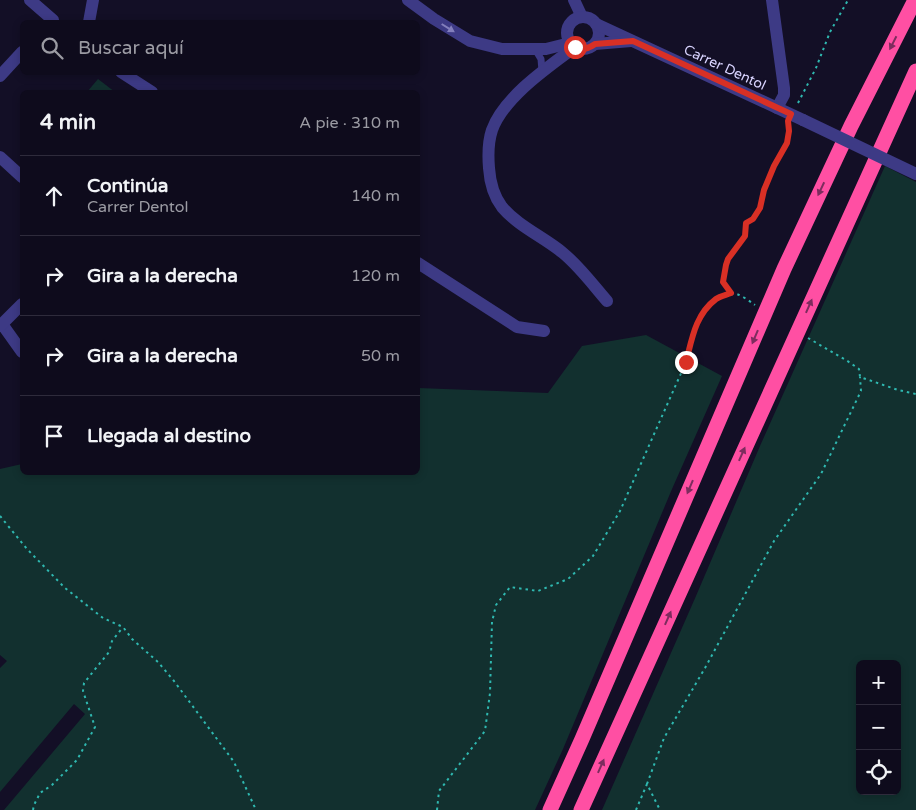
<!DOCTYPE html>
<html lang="es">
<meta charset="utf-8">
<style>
body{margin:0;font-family:"Varela Round",sans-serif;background:#1c1929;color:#f1f3f6}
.controls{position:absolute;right:15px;bottom:15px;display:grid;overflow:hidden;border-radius:8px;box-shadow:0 2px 8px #0003}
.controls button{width:45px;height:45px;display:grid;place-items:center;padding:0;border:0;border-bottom:1px solid #2e2b3b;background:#0e0b1c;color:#f1f3f6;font:25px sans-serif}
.stop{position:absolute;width:15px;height:15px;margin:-11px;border:4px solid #d93025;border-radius:50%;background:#fff}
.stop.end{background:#d93025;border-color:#fff;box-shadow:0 1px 5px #0008}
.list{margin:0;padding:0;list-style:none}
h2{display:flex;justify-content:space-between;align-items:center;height:65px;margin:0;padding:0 20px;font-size:21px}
h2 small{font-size:16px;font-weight:400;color:#9b9ba3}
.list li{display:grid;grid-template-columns:32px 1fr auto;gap:15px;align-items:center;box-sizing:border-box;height:80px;padding:0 20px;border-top:1px solid #2e2b3b}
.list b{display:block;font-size:19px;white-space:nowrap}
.list p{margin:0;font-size:16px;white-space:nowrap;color:#9b9ba3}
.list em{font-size:16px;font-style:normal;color:#9b9ba3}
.icon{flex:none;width:28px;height:28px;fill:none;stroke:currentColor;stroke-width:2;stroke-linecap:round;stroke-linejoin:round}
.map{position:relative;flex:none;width:916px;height:810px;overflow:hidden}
.search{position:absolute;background:#0e0b1c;box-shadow:0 2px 8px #0003;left:20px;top:20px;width:400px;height:55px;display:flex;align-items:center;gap:12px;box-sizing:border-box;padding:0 18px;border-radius:8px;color:#9b9ba3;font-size:19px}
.panel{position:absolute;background:#0e0b1c;box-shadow:0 2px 8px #0003;left:20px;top:90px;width:400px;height:385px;border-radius:8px}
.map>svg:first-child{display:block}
.green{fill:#12302f;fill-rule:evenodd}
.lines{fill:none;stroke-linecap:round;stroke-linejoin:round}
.path{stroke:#2fb8b0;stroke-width:2;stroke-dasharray:2.5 4;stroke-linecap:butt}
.service{stroke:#3d3a85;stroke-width:7}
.minor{stroke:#3d3a85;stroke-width:12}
.tertiary{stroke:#3d3a85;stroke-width:12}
.motorway{stroke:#ff4fa3;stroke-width:15}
.tertiary-bridge{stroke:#3d3a85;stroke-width:12}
.oneway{fill:#837fbc}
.oneway2{fill:#7d2c5e}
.route{stroke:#d93025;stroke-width:6}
.labels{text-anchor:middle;stroke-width:4;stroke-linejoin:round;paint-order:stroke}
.street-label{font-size:14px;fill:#d9d4ff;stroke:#130f26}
</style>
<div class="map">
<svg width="916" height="810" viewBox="0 0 916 810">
<rect width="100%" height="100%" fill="#130f26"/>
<g class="green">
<polygon points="98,79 115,92 87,92"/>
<path d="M885,166L916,182V810H602L696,596L760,446ZM860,664H897V791H860Z"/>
<polygon points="646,335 722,376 672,489 563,749 535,810 4,810 85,714 74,704 0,792 0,668 7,661 0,655 0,469 22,464 22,472 418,472 418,388 548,393 582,346"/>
</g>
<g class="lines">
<g class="path">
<polyline points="798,103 816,68 830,32 848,0"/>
<path d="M731,293C739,293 748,300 755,305"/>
<polyline points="808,338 846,360 859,369 860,377 898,390 916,394"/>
<polyline points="0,516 27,549 65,588 103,618 123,627 132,639 158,662 174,681 234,762 256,810"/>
<polyline points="647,784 664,738 705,668 774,541 821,474 861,391 860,377"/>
<polyline points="33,810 34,805 40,793 52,785 77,760 95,727 83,691 84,683 109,652 112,641 123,627"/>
<polyline points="437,810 439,791 485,731 490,693 492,622 496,605 510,587 538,591 568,579 593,556 620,511 686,362 697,322 707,309 717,299 731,293 723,282 726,265 728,259 745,236 745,223 753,219 760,208 764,190 774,166 787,143 789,126"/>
<polyline points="636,810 647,784 660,810"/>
</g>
<polyline class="service" points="535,49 541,59 542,71"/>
<g class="minor">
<polyline points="30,0 53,20 51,22"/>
<polyline points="574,0 582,17"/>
<polyline points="772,0 784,88 784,95 777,108"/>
<polyline points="89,22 93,0"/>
<path d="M575,47C548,67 504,97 492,130C488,142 488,156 489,168C490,183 493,195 502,207C519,227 544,237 563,253C580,267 593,285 607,301"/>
<polyline points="121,72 152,92"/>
<polyline points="0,76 22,52"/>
<polyline points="0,157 22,177"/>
<polyline points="418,263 517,327 544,331"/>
<polyline points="2,324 22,352"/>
<polyline points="0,326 22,304"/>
</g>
<g class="tertiary">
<polyline points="408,0 434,19 470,41 502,49 546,49 570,43"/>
<circle cx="583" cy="33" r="16"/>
<polyline points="596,24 803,120"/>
<polyline points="595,44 631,41"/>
</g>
<g class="motorway">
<polyline points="550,810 582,739 784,269 851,126 915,0"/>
<polyline points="581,810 916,71"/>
</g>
<polyline class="tertiary-bridge" points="803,120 916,174"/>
</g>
<defs><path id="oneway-solid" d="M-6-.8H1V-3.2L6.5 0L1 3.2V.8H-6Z" transform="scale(1.25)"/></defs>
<use class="oneway" href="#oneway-solid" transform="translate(448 28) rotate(32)"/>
<g class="oneway2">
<use href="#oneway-solid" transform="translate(893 43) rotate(117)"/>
<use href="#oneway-solid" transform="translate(821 189) rotate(115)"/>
<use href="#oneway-solid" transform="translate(809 306) rotate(-66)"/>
<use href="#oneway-solid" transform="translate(755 337) rotate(113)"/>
<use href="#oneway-solid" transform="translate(742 454) rotate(-66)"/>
<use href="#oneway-solid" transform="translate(690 487) rotate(113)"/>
<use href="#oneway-solid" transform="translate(668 618) rotate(-66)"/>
<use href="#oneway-solid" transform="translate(601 766) rotate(-66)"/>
</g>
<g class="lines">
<path class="route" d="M575,47C583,50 588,49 595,44L633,41L791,114L788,121L789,131L787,143L774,166L764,190L760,208L753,219L746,223L745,236L728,259L726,265L723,282L731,293C726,295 720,296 716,299C695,315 692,339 686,362"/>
</g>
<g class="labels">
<g class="street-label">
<text transform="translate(725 67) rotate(25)" y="5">Carrer Dentol</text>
</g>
</g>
</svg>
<div class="controls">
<button>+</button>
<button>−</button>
<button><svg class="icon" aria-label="locate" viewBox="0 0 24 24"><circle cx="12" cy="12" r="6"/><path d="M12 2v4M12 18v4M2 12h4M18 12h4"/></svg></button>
</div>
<div class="stop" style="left:575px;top:47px"></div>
<div class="stop end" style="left:686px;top:362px"></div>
<div class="search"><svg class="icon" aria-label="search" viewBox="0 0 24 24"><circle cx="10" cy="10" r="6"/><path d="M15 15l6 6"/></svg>Buscar aquí</div>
<section class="panel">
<h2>4 min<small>A pie · 310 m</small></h2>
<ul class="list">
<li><svg class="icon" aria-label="ahead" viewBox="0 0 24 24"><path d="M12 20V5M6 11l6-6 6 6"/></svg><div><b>Continúa</b><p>Carrer Dentol</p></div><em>140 m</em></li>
<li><svg class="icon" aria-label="right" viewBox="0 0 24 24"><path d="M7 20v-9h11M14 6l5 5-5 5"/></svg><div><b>Gira a la derecha</b></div><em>120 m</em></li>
<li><svg class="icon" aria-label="right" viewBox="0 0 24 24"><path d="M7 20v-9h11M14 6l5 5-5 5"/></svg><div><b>Gira a la derecha</b></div><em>50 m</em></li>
<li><svg class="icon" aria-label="arrive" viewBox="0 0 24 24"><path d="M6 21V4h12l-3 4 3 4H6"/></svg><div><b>Llegada al destino</b></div></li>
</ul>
</section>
</div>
